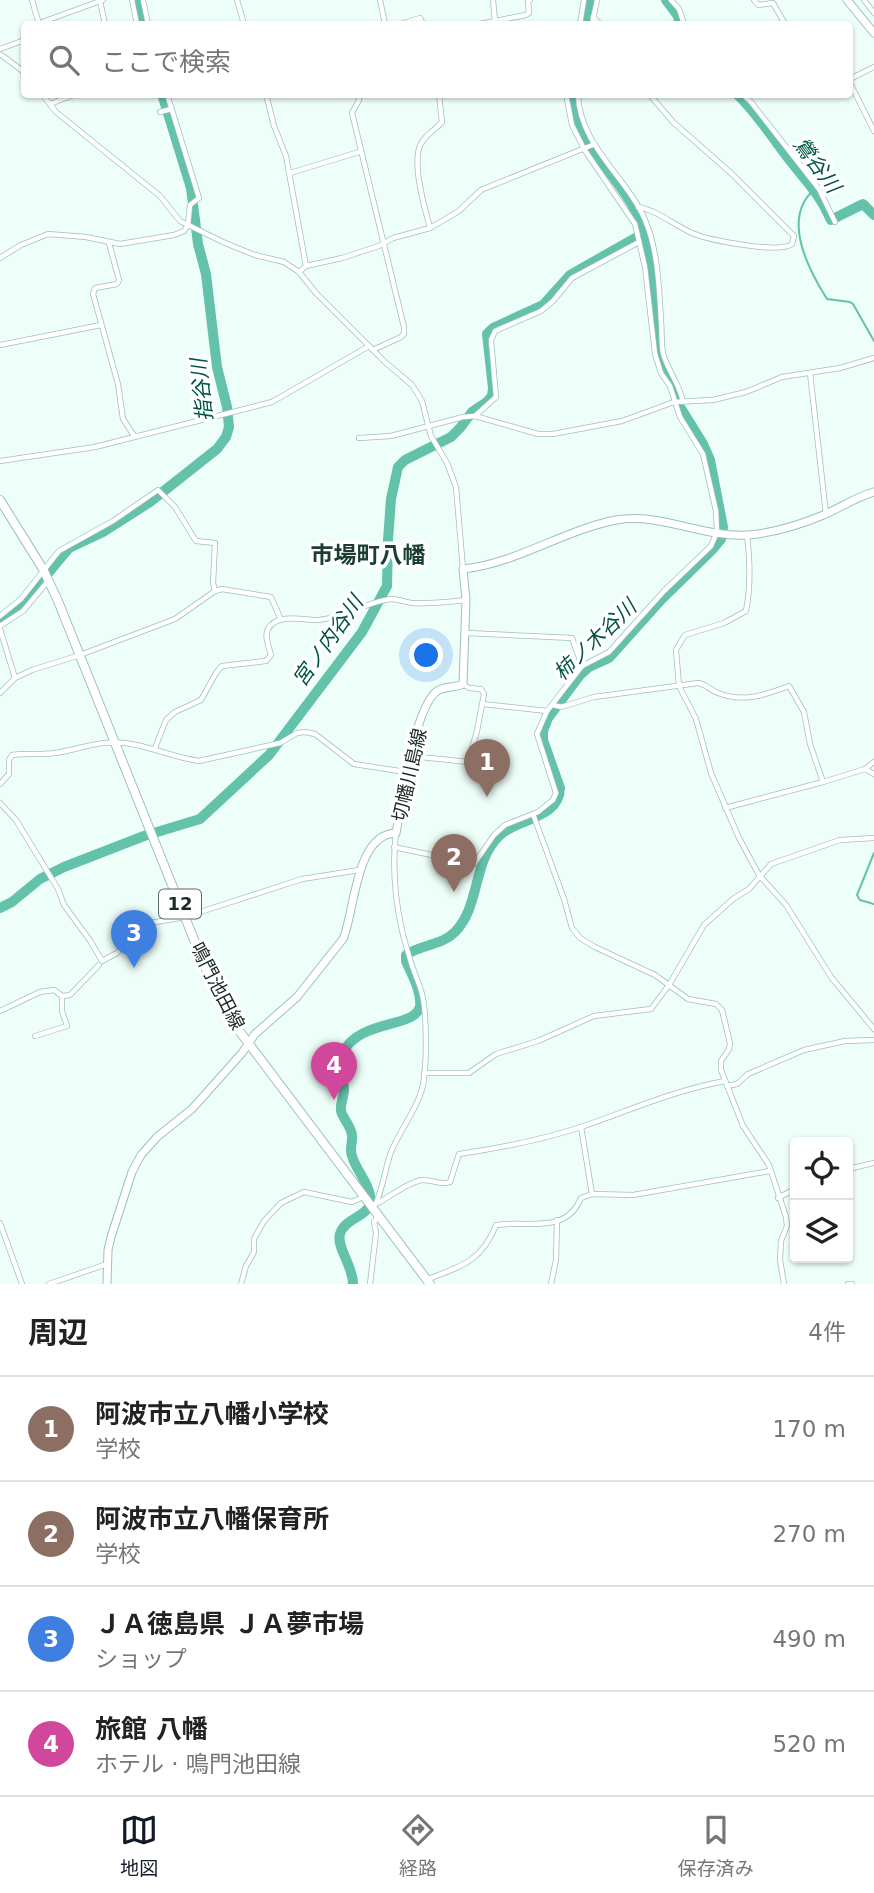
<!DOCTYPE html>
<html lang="ja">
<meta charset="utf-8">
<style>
body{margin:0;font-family:"DejaVu Sans","Noto Sans JP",sans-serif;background:#f2f2f2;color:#222}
.controls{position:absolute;right:21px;bottom:21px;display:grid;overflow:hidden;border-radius:7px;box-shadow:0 2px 5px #0004}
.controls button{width:63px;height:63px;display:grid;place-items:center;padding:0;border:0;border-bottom:2px solid #e0e0e0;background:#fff;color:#222;font:35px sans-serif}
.you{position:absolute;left:427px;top:656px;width:24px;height:24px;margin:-18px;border:5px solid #fff;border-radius:50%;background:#1a73e8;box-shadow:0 0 0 10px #1a73e833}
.badge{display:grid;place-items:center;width:46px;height:46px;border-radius:50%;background:#111827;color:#fff;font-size:23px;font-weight:700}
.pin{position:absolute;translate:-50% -58px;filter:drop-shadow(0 2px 4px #0008)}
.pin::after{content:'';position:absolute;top:37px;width:24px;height:21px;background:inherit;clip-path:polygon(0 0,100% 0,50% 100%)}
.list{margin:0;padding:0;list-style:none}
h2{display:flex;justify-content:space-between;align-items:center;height:91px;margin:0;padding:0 28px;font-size:30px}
h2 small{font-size:23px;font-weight:400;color:#767676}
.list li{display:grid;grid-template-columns:46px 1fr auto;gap:21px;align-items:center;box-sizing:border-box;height:105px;padding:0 28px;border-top:2px solid #e0e0e0}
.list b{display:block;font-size:26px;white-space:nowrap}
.list p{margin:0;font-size:23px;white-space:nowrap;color:#767676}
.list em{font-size:23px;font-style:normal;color:#767676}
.icon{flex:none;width:38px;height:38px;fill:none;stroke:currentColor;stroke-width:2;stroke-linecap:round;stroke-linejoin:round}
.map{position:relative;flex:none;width:874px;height:1284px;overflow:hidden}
.search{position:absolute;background:#fff;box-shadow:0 2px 5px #0004;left:21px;right:21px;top:21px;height:77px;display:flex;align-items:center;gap:18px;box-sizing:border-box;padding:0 24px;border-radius:7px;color:#767676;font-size:26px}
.sheet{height:511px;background:#fff}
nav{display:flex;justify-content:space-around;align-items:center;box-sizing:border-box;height:98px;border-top:2px solid #e0e0e0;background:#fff;font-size:19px;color:#767676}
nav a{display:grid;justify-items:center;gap:4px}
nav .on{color:#111827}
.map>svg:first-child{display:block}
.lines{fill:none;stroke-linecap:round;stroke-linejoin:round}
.stream{stroke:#64c2ab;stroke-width:2}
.river{stroke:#64c2ab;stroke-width:10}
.street-casing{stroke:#9dc2b8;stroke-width:6}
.secondary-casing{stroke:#9dc2b8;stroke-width:9}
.primary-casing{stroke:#9dc2b8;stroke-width:10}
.street{stroke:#fff;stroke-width:4.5}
.secondary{stroke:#fff;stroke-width:7}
.primary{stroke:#fff;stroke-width:8}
.labels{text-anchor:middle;stroke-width:7;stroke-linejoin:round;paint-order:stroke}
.shield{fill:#fff;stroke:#5f6a67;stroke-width:2}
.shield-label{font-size:18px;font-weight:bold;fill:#1b2a26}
.street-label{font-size:19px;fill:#1b2a26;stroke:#fff}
.water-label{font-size:21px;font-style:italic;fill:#005546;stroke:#fff}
.quarter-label{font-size:23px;font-weight:bold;fill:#1a3d34;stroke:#fff}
</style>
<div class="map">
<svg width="874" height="1284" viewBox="0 0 874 1284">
<rect width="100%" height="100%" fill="#eefef9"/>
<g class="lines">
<g class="stream">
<path d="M815,189C781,217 808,269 827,299L850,302L853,304L874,341"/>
<polyline points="874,853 857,895 860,900 874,904"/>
</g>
<g class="river">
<polyline points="138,0 144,24"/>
<polyline points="666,0 678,16 680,24"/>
<polyline points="587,24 591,0"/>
<path d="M737,94C757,113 771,136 788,158C805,180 820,194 831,220L863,204L874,215"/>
<polyline points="0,621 19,608 69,548 103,532 150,502 217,449 226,437 229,427 227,407 217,367 206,274 198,244 191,188 162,94"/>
<polyline points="0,908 12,902 40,879 64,867 144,836 200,819 269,755 362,632 387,586 388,540 391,499 398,467 405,460 451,437 460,428 472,412 487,402 492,396 493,388 487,334 493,328 543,305 570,275 644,233"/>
<path d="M353,1284C353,1265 336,1247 340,1234C345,1216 375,1217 370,1195C367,1180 356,1170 352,1156C349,1149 353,1142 352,1135C351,1126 343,1119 341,1111C340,1103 344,1097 344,1090C344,1077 335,1067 342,1054C359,1018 416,1029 420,1006C422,992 411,973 406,961V955C421,944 441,946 455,932C481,905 472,861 500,835C518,818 559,819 560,788L543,740V731L548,718L580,675L589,667L609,658L661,600L712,550L721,539L723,527L710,460L703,444L680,407L673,382L663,367L658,354C656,312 656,254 638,216C619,174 574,144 573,94"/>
</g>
<g class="street-casing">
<g id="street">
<polyline points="32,0 39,24"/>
<polyline points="132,0 137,24"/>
<polyline points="143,0 148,24"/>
<polyline points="237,0 244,24"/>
<polyline points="380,0 385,24"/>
<polyline points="493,0 495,21"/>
<polyline points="671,0 679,9 684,24"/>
<polyline points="754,0 758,5 773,3 785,24"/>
<polyline points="864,0 874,13"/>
<polyline points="100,1 105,24"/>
<polyline points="593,17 600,24"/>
<polyline points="37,24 103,0"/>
<polyline points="401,24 420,18 423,24"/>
<polyline points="480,24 526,15 529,13 528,1 530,0"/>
<polyline points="580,24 584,0"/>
<polyline points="592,24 597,0"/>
<polyline points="0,49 22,41 24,38"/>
<polyline points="0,54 24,72"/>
<polyline points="850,79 874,67"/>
<polyline points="850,83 874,131"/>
<polyline points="42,94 56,112 160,196 180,221 225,243 255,255 284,262 299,272 316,293 385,362 412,385 422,401 431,436 447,463 456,487 463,569"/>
<polyline points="266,94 274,126 286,156 306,266"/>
<polyline points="359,94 359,100 352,113 404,327 404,334 401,337 373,350"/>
<path d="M578,94C579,145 627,177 645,220C658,250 659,288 661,321C662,331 661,342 663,353C667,370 680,384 683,402"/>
<polyline points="742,94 751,102 819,189 835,222"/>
<polyline points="50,104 76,94"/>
<polyline points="160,112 171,109"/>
<polyline points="290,173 359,152"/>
<path d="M638,207C657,210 674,225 692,233C708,240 780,254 792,244L794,236L732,174L673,122L649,94"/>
<path d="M430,228C425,209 410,159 422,142C427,134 436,129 442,122L439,94"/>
<polyline points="109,243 119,280 117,284 95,288 93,294 118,384 123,419 135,437"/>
<polyline points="0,258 21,245 48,234 86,237 120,244 174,235 184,231 188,225 190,205 199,198 167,94"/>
<polyline points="299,272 306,266 342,258 379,246 393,238 430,228 459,211 481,190 595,144"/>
<polyline points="0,345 101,325"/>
<polyline points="810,373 826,514"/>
<polyline points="475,416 496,397 491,340 495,331 541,311 553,301 572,278 639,242"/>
<polyline points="359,438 391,436 463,417 475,416 538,434 553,434 622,421 674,402 713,400 746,392 782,377 840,368 874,358"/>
<polyline points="0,461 95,447 272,402 369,346"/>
<path d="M747,535C750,560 751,586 746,611L724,623L685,635L676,650L679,686L696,719L711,773L739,838L759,875L786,905L831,977L874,1029"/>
<polyline points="0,616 21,599 59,551 113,521 158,490 175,507 196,541 215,543 213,583 215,591"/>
<polyline points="0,626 23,611 48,581"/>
<polyline points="0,629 15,678"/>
<polyline points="466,633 572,638 582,666"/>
<polyline points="0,693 15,678 32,670 80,655 175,619 215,591 222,589 271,597 281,620"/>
<polyline points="483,704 547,711"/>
<path d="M553,705L561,707L594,697L698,683C706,684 710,690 718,693C743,703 765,695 789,686L804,712L810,744L823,782"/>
<path d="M155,748L166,720L175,712L201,700L216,673L222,666L266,661L271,655C269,648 264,635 268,629C276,614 301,619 313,620C336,621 365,602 391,599C398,599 405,602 412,603C430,604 448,602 466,600"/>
<polyline points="411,756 468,762 477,731 484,694 481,689 469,688 463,684"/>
<polyline points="865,769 874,774"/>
<path d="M0,784L9,774V760L12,755C26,753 41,755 55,753C81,749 98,740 125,743C151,746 174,758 199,761L280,743L297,733L305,732L315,734L354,764L406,772"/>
<polyline points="0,803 16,820 58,889 64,905 91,942 102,961 117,953 135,934 150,923 185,917 302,879 359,870"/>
<polyline points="725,808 823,782 865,769 874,762"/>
<polyline points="533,814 564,899 572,928 580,938 595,947 655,975 688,999 716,1004 722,1010 730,1043 729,1049 721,1061 721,1070 743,1126 769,1165 786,1217 787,1226 781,1241 780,1260 784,1284"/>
<polyline points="394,847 474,864 494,835 505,825 538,812 553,800 556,793 537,734 547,711 582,666 609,652 664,591 711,546 717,532 716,511 703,454 680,417 670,386 661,373 655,354 645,267 635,224 584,149 572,125 566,94"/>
<polyline points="0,1011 40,992 54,990 62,996 70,995 99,965"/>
<polyline points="35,1036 67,1026 62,1011 62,996"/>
<polyline points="424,1073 469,1073 496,1054 538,1041 594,1016 651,1009 669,985 704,925 733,899 749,889 771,864 840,840 874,838"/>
<polyline points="727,1086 737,1084 748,1074 804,1050 845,1041 874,1040"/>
<polyline points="581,1127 592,1194"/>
<polyline points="848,1169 874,1163"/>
<polyline points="778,1198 795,1189"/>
<path d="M378,1203C391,1196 407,1183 421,1180C432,1179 440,1186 450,1182L459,1154C501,1148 541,1140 581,1127C628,1111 675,1090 725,1081"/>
<path d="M373,1208C380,1201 386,1165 391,1152C400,1130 418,1108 423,1085C427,1063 427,1016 422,994C419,982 413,971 410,959C397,920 391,874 396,833"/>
<polyline points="0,1223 22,1284"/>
<path d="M428,1279C462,1266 482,1261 496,1225C527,1220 566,1235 581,1198L592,1194L633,1195L770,1171"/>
<polyline points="49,1284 107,1264"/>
<polyline points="241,1284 246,1266 254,1252 254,1239 264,1221 281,1203 304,1192 352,1202 363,1197"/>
<polyline points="370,1284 376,1233 374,1222 378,1217"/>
<polyline points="551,1284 556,1260 557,1220"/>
<polyline points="848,1284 852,1284"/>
</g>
</g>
<g class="secondary-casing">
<g id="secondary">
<polyline points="847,0 874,33"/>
<path d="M107,1284L108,1250L111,1237L132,1172L141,1155L157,1137L192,1109L242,1053L255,1034L297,997L343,939C355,912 355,834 396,833C402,803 414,708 437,691C445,686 455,688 463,684L466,600L463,569C515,564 564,530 616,520C659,512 704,538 748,535C772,533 799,525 821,516C839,509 855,497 874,492"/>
</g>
</g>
<g class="primary-casing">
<polyline id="primary" points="0,500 43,569 58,601 205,967 240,1032 430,1284"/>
</g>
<use href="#street" class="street"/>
<use href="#secondary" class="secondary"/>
<use href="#primary" class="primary"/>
</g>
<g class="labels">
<rect class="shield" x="159" y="889.5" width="42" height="29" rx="5"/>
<g class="shield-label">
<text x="180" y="910">12</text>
</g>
<g class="street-label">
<text transform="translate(409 775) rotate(-77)" y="7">切幡川島線</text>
<text transform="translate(218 986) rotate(63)" y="7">鳴門池田線</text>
</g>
<g class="water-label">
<text transform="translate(817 165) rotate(54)" y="7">鶯谷川</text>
<text transform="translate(202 390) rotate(-96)" y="7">指谷川</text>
<text transform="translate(595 640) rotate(-44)" y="7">柿ノ木谷川</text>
<text transform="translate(328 641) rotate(-55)" y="7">宮ノ内谷川</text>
</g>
<g class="quarter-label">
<text x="368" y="563">市場町八幡</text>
</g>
</g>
</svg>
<div class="controls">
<button><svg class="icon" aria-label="locate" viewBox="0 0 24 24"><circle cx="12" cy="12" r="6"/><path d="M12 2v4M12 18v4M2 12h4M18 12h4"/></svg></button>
<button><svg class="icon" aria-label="layers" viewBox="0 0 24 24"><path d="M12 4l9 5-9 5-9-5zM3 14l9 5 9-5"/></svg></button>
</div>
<div class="you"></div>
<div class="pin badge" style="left:487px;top:797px;background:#8d6e63">1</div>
<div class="pin badge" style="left:454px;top:892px;background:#8d6e63">2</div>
<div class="pin badge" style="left:134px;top:968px;background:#3f7fe0">3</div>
<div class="pin badge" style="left:334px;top:1100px;background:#d1479c">4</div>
<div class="search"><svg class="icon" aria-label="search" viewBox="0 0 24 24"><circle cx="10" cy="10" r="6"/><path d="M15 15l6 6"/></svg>ここで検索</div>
</div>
<section class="sheet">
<h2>周辺<small>4件</small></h2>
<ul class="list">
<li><span class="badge" style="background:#8d6e63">1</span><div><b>阿波市立八幡小学校</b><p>学校</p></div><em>170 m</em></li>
<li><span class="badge" style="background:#8d6e63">2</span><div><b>阿波市立八幡保育所</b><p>学校</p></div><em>270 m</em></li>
<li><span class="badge" style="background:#3f7fe0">3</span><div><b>ＪＡ徳島県 ＪＡ夢市場</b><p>ショップ</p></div><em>490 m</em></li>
<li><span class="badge" style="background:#d1479c">4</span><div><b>旅館 八幡</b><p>ホテル · 鳴門池田線</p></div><em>520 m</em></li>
</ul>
</section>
<nav>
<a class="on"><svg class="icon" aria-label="map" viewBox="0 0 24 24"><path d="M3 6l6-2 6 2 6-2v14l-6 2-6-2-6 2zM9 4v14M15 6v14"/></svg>地図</a>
<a><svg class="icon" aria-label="directions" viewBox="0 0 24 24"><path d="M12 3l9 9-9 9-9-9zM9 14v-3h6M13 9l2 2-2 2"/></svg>経路</a>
<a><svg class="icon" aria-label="saved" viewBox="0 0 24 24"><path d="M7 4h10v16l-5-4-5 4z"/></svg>保存済み</a>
</nav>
